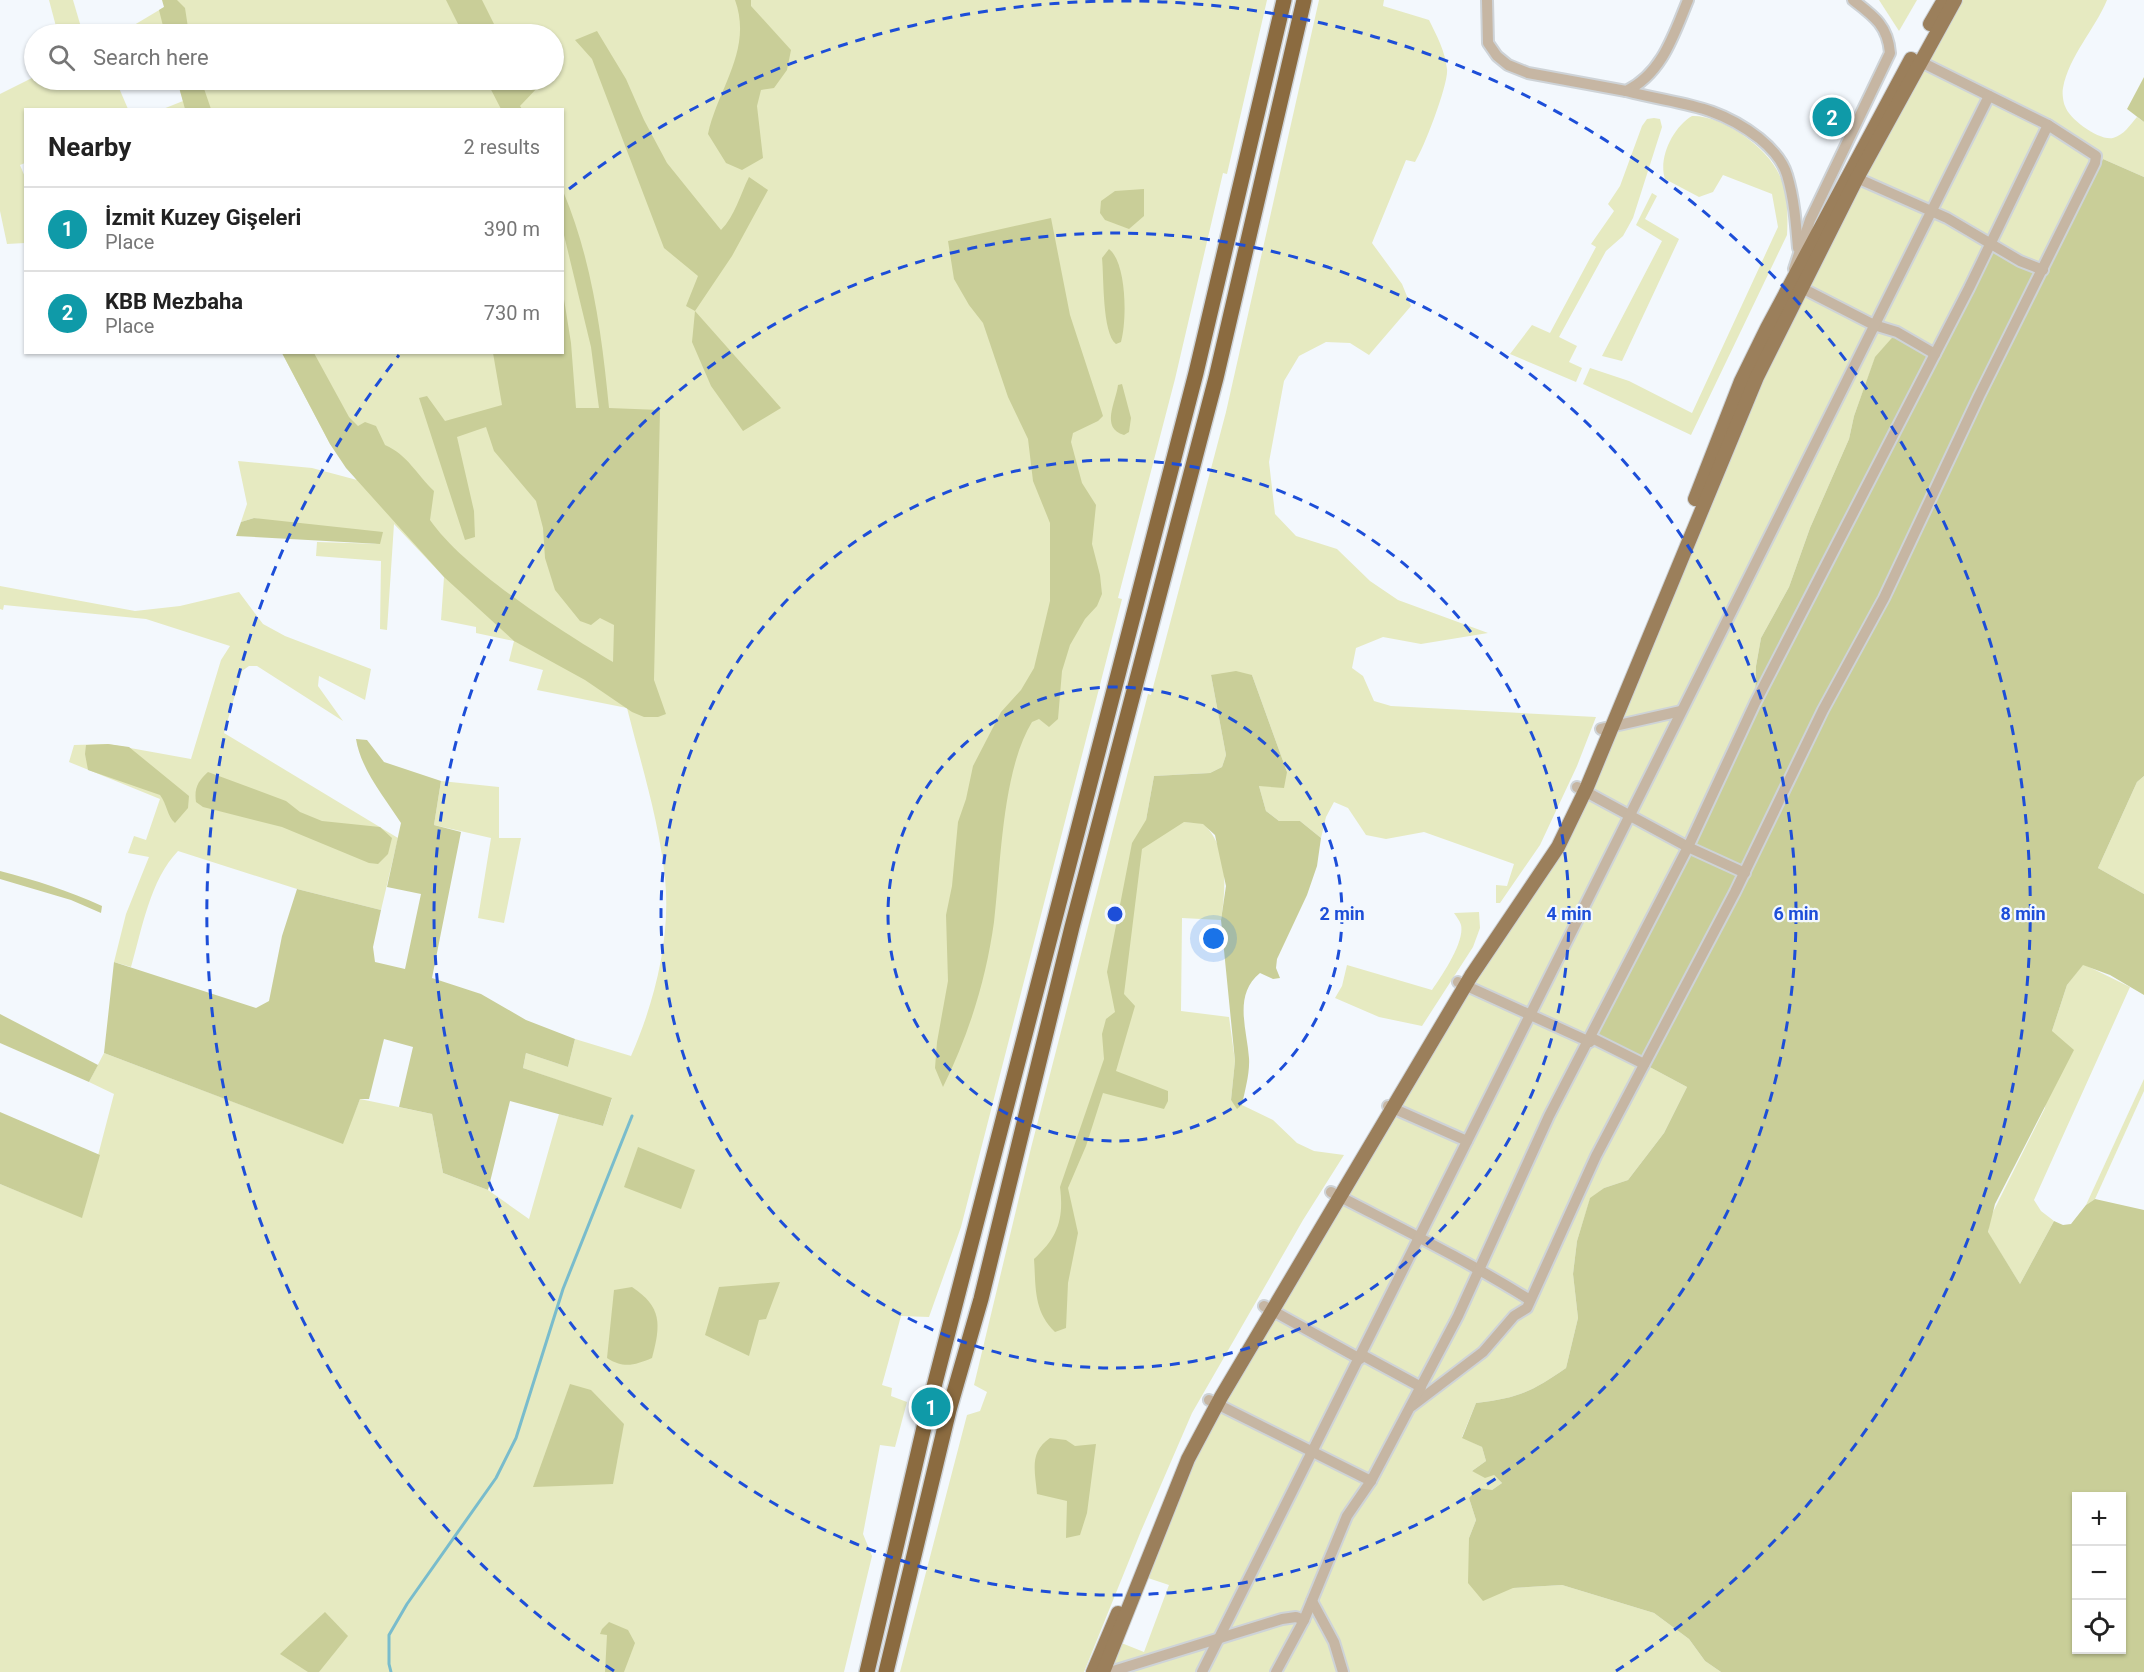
<!DOCTYPE html>
<meta charset="utf-8">
<style>
body{margin:0;font-family:Roboto,sans-serif;background:#f2f2f2;color:#222}
.controls{position:absolute;right:18px;bottom:18px;display:grid;overflow:hidden;border-radius:0px;box-shadow:0 2px 4px #0004}
.controls button{width:54px;height:54px;display:grid;place-items:center;padding:0;border:0;border-bottom:2px solid #e0e0e0;background:#fff;color:#222;font:30px sans-serif}
.you{position:absolute;left:1214px;top:939px;width:21px;height:21px;margin:-15px;border:4px solid #fff;border-radius:50%;background:#1a73e8;box-shadow:0 0 0 9px #1a73e833}
.badge{display:grid;place-items:center;width:39px;height:39px;border-radius:50%;background:#7c3aed;color:#fff;font-size:20px;font-weight:700}
.pin{position:absolute;translate:-50% -50%;border:3px solid #fff;box-shadow:0 2px 6px #0006}
.list{margin:0;padding:0;list-style:none}
h2{display:flex;justify-content:space-between;align-items:center;height:78px;margin:0;padding:0 24px;font-size:26px}
h2 small{font-size:20px;font-weight:400;color:#767676}
.list li{display:grid;grid-template-columns:39px 1fr auto;gap:18px;align-items:center;box-sizing:border-box;height:84px;padding:0 24px;border-top:2px solid #e0e0e0}
.list b{display:block;font-size:22px;white-space:nowrap}
.list p{margin:0;font-size:20px;white-space:nowrap;color:#767676}
.list em{font-size:20px;font-style:normal;color:#767676}
.icon{flex:none;width:33px;height:33px;fill:none;stroke:currentColor;stroke-width:2;stroke-linecap:round;stroke-linejoin:round}
.map{position:relative;flex:none;width:2144px;height:1672px;overflow:hidden}
.search{position:absolute;background:#fff;box-shadow:0 2px 4px #0004;left:24px;top:24px;width:540px;height:66px;display:flex;align-items:center;gap:15px;box-sizing:border-box;padding:0 21px;border-radius:33px;color:#767676;font-size:22px}
.panel{position:absolute;background:#fff;box-shadow:0 2px 4px #0004;left:24px;top:108px;width:540px;height:246px;border-radius:0px}
.map>svg:first-child{display:block}
.green{fill:#e6eac1}
.forest{fill:#c9ce98;fill-rule:evenodd}
.lines{fill:none;stroke-linecap:round;stroke-linejoin:round}
.stream{stroke:#79bccc;stroke-width:3}
.minor-casing{stroke:#ced3d7;stroke-width:14}
.major-casing{stroke:#ced3d7;stroke-width:16}
.highway-casing{stroke:#ced3d7;stroke-width:18}
.minor{stroke:#c6b6a3;stroke-width:10}
.major{stroke:#9b7f5b;stroke-width:14}
.highway{stroke:#8b6b40;stroke-width:15}
.ring{fill:none;stroke:#1d4ed8;stroke-width:3;stroke-dasharray:10 8}
.centre{fill:#1d4ed8;stroke:#f3f8fd;stroke-width:3}
.ring-label{font-size:18px;text-anchor:middle;font-weight:bold;fill:#1d4ed8;stroke:#f3f8fd;stroke-width:4.5;stroke-linejoin:round;paint-order:stroke}
</style>
<div class="map">
<svg width="2144" height="1672" viewBox="0 0 2144 1672">
<rect width="100%" height="100%" fill="#f3f8fd"/>
<g class="green">
<polygon points="49,0 73,0 83,34 58,34"/>
<path d="M176,0H1267L1227,174L1223,173L1175,379L1118,598L1122,599L961,1227L929,1317L901,1316L882,1385L892,1388L891,1396L907,1402L895,1447L880,1445L863,1534L872,1556L844,1672H0V1184L82,1217L114,1094L89,1082L104,1053L342,1143L360,1099L432,1114L443,1173L488,1190L529,1219L559,1114L603,1126L612,1099L523,1068L526,1053L568,1067L575,1039L631,1056C655,1001 671,938 665,878C659,820 641,764 627,708L537,690L543,670L509,661L514,641L476,633V627L441,620L444,577L394,524L387,630L380,629L381,561L316,556L317,542L380,544L254,518L241,522L247,504L238,461L312,468L357,480L330,444L282,353L562,352V110L163,109L183,101L177,80H554V34H119Z"/>
<path d="M1319,0H1384L1383,6L1429,20C1437,36 1445,51 1447,69C1449,83 1424,148 1415,162L1406,160L1372,243L1402,284L1411,306L1369,355L1350,343L1326,342L1299,356L1284,381L1269,462L1275,514L1296,536L1337,549L1370,581L1398,600L1488,633L1421,644L1383,637L1356,648L1352,668L1363,676L1374,701L1391,706L1596,717L1577,766L1540,845L1500,903H1496V885L1507,886L1514,864L1424,832L1386,839L1366,835L1348,808L1334,802L1326,817L1321,838L1300,821H1279L1266,811L1259,786L1287,772L1252,675H1211L1226,755L1222,767L1210,773L1154,776L1146,820L1203,823C1229,849 1226,887 1221,920L1182,918L1181,1011L1229,1017L1235,1061L1231,1100L1238,1108L1242,1105L1273,1120L1297,1143L1314,1151L1344,1155L1303,1220L1192,1413L1141,1531L1084,1672H900L967,1415L980,1411L987,1392L974,1385L1031,1148L1148,694L1151,695L1226,412Z"/>
<polygon points="1879,0 1917,0 1899,31"/>
<path d="M1957,0H2107C2095,29 2069,56 2063,88C2062,92 2063,102 2065,106C2069,119 2099,141 2113,138C2124,135 2130,125 2137,117L2144,122V177L2103,159L2043,270L1935,354L1897,332L1875,358L1854,416L1849,439L1810,528L1789,587L1761,638L1756,666L1755,703L1644,1064L1687,1087L1664,1133L1628,1180L1604,1188L1590,1199L1577,1241L1573,1274L1578,1318L1566,1368C1532,1392 1517,1398 1476,1403L1462,1437L1482,1447L1486,1461L1472,1471L1494,1475L1502,1483L1492,1490L1469,1498L1476,1520L1469,1538L1513,1588L1562,1585L1654,1613L1689,1639L1705,1661L1721,1672H1108L1119,1642L1144,1652L1169,1585L1145,1577L1204,1435L1473,982L1557,856L1774,344Z"/>
<polygon points="34,77 34,80 138,80 119,88 128,109 26,110 25,163 20,165 25,177 25,243 7,244 0,211 0,94"/>
<path d="M1692,116C1722,115 1767,147 1779,174C1788,192 1788,216 1787,235L1691,435L1583,384L1590,368L1629,381L1692,413L1778,227L1772,194L1723,175L1713,192L1699,197L1665,179C1658,158 1673,127 1692,116Z"/>
<polygon points="1654,118 1660,119 1662,127 1633,218 1623,236 1606,251 1559,337 1577,346 1569,362 1582,368 1576,382 1510,354 1532,325 1550,333 1596,247 1591,244 1614,211 1608,204 1620,186 1642,126 1647,119"/>
<polygon points="1652,193 1657,196 1645,219 1679,239 1622,361 1602,356 1662,241 1636,225"/>
<path d="M0,586L135,611L180,606L239,592L263,624L285,636L371,669L365,700L319,676L318,686L343,721L257,666H249L242,671L224,733L398,838L381,910L297,889L178,851C150,880 142,929 131,967L114,962L126,914L149,857L128,853L134,836L146,840L160,799L69,762L74,745L108,744L191,759L221,660L230,646L146,619L4,605L3,610L0,609Z"/>
<polygon points="2144,776 2144,894 2098,868 2137,782"/>
<polygon points="441,781 499,787 499,838 521,838 504,923 478,918 491,838 434,825"/>
<path d="M1479,912L1480,928L1473,947L1422,1026L1379,1017L1335,998L1342,986L1347,965L1432,990C1441,977 1465,942 1461,925C1460,921 1456,916 1454,913Z"/>
<polygon points="2083,964 2130,987 2034,1200 2041,1211 2054,1221 2020,1284 1988,1233 1990,1218 2045,1108 2052,1031 2067,985"/>
<polygon points="2144,1079 2144,1091 2095,1199 2086,1205"/>
</g>
<g class="forest">
<polygon points="162,0 177,0 185,8 189,34 165,34 159,10 164,7"/>
<polygon points="446,0 482,0 499,34 463,34"/>
<path d="M735,0H751V6L791,50L787,70L774,88L761,90L757,106L763,158L742,170L726,163L708,134C718,88 753,50 735,0Z"/>
<path d="M597,31L626,79L644,120L667,163L721,230C735,216 740,195 749,177L768,190L732,256L695,311L781,408L743,431L711,386L692,342L695,311L686,306L698,276L664,248L592,59L575,40Z"/>
<polygon points="2144,77 2144,122 2127,109"/>
<polygon points="177,80 201,80 211,109 185,109"/>
<polygon points="486,80 536,80 539,86 520,106 522,109 501,109"/>
<path d="M2103,159L2144,177V776L2137,782L2098,868L2144,894V995L2110,975L2083,965L2067,985L2052,1031L2074,1050L1995,1204L1988,1232L2020,1284L2054,1221L2063,1225L2071,1224L2086,1205L2095,1199L2144,1210V1672H1721L1705,1661L1689,1639L1654,1613L1562,1585L1513,1588L1483,1601L1468,1583L1469,1538L1476,1520L1469,1498L1478,1488L1492,1490L1502,1483L1494,1475L1485,1478L1472,1471L1486,1461L1482,1447L1462,1438L1476,1403C1517,1398 1532,1392 1566,1368L1578,1318L1573,1274L1577,1241L1590,1198L1604,1188L1628,1180L1664,1133L1687,1087L1644,1064L1590,1042L1755,703L1756,666L1761,638L1789,587L1810,528L1849,439L1854,416L1875,357L1897,332L1935,354L1990,244L2043,270ZM2076,1496H2122V1650H2076Z"/>
<polygon points="1144,189 1144,216 1129,229 1105,220 1100,213 1101,201 1115,191"/>
<path d="M563,191C592,260 602,335 609,408L660,410L654,680L666,714L658,717H644L632,712L585,680L514,641L444,577L346,468L330,444L282,353H314L349,417L358,426L365,422L376,426L385,445C408,455 416,474 434,491L430,520C465,570 559,630 613,662L614,625L600,618L591,625L580,621L555,590L545,558L543,528L536,501L494,451L486,427L457,437L474,511L475,537L465,540L419,398L427,396L445,421L502,405L493,353L562,352L563,293L571,343L576,408H599L591,347L563,231Z"/>
<path d="M1051,218L1070,315L1103,416L1098,421L1073,433L1071,442L1082,483L1096,505L1092,544L1100,575L1102,594L1097,606L1085,619L1070,645L1062,671L1058,719L1049,727L1039,719L1032,722C1002,771 1001,864 994,922C986,980 969,1034 943,1087L935,1068L937,1042L948,981L946,915L952,886L958,822L966,799L973,766L1001,712L1021,690L1034,668L1050,601V523L1033,481L1028,439L1008,397L983,323L969,305L954,279L948,241Z"/>
<path d="M1109,249C1127,263 1127,321 1121,342L1116,344C1102,333 1104,277 1102,258Z"/>
<path d="M1122,384L1131,418L1129,432L1124,435C1100,428 1116,402 1118,385Z"/>
<polygon points="254,518 383,532 380,544 236,536 241,522"/>
<path d="M1236,671L1252,675L1287,772L1284,788L1259,786L1266,811L1279,821H1300L1321,838L1317,866L1307,895L1277,959L1276,968L1280,978L1273,979L1260,973C1233,995 1247,1029 1249,1058C1250,1073 1245,1090 1242,1105L1237,1109L1231,1100L1235,1061L1221,920L1226,886L1215,835L1203,824L1184,822L1142,849L1124,994L1135,1006L1116,1071L1168,1091V1101L1164,1109L1103,1093L1086,1146L1068,1188L1078,1233L1068,1283L1066,1328L1055,1332C1033,1311 1036,1286 1034,1259C1058,1237 1064,1219 1060,1187L1104,1059L1102,1034L1106,1019L1115,1012L1107,972L1132,843L1146,820L1154,776L1210,773L1222,767L1226,755L1211,675Z"/>
<path d="M356,739L367,740L384,762L441,781L434,825L461,832L432,978L481,994L526,1020L575,1039L568,1067L526,1053L523,1068L612,1098L603,1126L510,1101L488,1190L443,1173L432,1114L399,1107L413,1047L384,1039L369,1099H360L343,1144L104,1053L114,962L256,1008L269,1001L282,936L297,889L381,910L373,947L375,962L405,969L421,894L387,887L401,823C385,798 361,770 356,739Z"/>
<path d="M108,744L129,747L189,796L188,808L175,823C167,816 167,804 160,795L88,770L85,754L86,745Z"/>
<path d="M208,772L286,801L300,812L322,821L380,827L392,838L388,854L378,864L369,863L282,827L203,807L196,802C194,788 198,781 208,772Z"/>
<path d="M0,871C35,880 69,891 102,906L101,913L71,900L0,879Z"/>
<polygon points="0,1014 98,1065 89,1082 0,1043"/>
<polygon points="0,1112 100,1155 82,1218 0,1184"/>
<polygon points="638,1147 695,1170 681,1209 624,1187"/>
<polygon points="780,1282 766,1319 759,1320 749,1356 705,1335 719,1287"/>
<path d="M632,1287C662,1307 661,1324 652,1358C635,1365 624,1369 607,1358L614,1290Z"/>
<polygon points="570,1384 591,1390 624,1424 613,1484 533,1487"/>
<path d="M1050,1438L1066,1440L1075,1446L1096,1444L1087,1513L1080,1535L1066,1538L1067,1501L1037,1494C1035,1471 1029,1452 1050,1438Z"/>
<polygon points="325,1612 348,1636 319,1672 308,1672 280,1654"/>
<polygon points="609,1622 628,1630 635,1643 624,1672 605,1672 607,1635 600,1634 602,1629"/>
</g>
<g class="lines">
<polyline class="stream" points="391,1672 389,1664 389,1635 407,1604 496,1478 516,1438 563,1289 632,1116"/>
<g class="minor-casing">
<g id="minor">
<path d="M1487,0L1488,43L1497,56L1508,65L1528,73L1626,91C1662,74 1674,34 1688,0"/>
<path d="M1626,91C1679,105 1714,103 1759,138C1770,147 1783,161 1787,175C1794,198 1796,223 1798,248"/>
<polyline points="1850,175 1947,218 2020,261 2043,270"/>
<path d="M1794,269L1810,220L1890,53C1888,26 1874,16 1853,0"/>
<polyline points="1796,285 1874,325 1897,332 1935,354"/>
<polyline points="1601,729 1681,711"/>
<polyline points="1577,787 1688,847 1745,873"/>
<polyline points="1458,982 1590,1042"/>
<polyline points="1592,1038 1644,1064"/>
<polyline points="1388,1106 1467,1141"/>
<path d="M1331,1192C1398,1227 1466,1260 1530,1300"/>
<polyline points="1264,1306 1360,1359"/>
<polyline points="1362,1355 1421,1387"/>
<polyline points="1209,1400 1371,1481"/>
<polyline points="1412,1406 1483,1352 1514,1316 1527,1308 1596,1156 1735,892 1823,710 1884,598 1979,396 2095,163 2096,156 2048,125 1915,59"/>
<polyline points="1312,1601 1334,1642 1343,1672"/>
<polyline points="1110,1672 1282,1619 1296,1617 1304,1620"/>
<polyline points="1202,1672 1989,96"/>
<polyline points="1276,1672 1304,1620 1347,1516 1371,1481 1458,1316 1549,1116 1688,847 1755,703 1969,288 2048,125"/>
</g>
</g>
<g class="major-casing">
<g id="major">
<polyline points="1930,24 1944,0"/>
<polyline points="1695,499 1741,381 1767,328 1911,59"/>
<polyline points="1093,1672 1118,1613"/>
<polyline points="1103,1672 1188,1459 1221,1397 1471,976 1558,847 1587,787 1757,377 1857,178 1955,0"/>
</g>
</g>
<g class="highway-casing">
<g id="highway">
<polyline points="867,1672 929,1406 1196,373 1284,0"/>
<polyline points="886,1672 949,1410 981,1299 1072,927 1216,378 1304,0"/>
</g>
</g>
<use href="#minor" class="minor"/>
<use href="#major" class="major"/>
<use href="#highway" class="highway"/>
</g>
<g class="ring">
<circle cx="1115" cy="914" r="227"/>
<circle cx="1115" cy="914" r="454"/>
<circle cx="1115" cy="914" r="681"/>
<path d="M614 1671A908 908 0 0 1 399 355M569 189A908 908 0 1 1 1616 1671"/>
</g>
<circle cx="1115" cy="914" r="9" class="centre"/>
<g class="ring-label">
<text x="1342" y="920">2 min</text>
<text x="1569" y="920">4 min</text>
<text x="1796" y="920">6 min</text>
<text x="2023" y="920">8 min</text>
</g>
</svg>
<div class="controls">
<button>+</button>
<button>−</button>
<button><svg class="icon" aria-label="locate" viewBox="0 0 24 24"><circle cx="12" cy="12" r="6"/><path d="M12 2v4M12 18v4M2 12h4M18 12h4"/></svg></button>
</div>
<div class="you"></div>
<div class="pin badge" style="left:931px;top:1407px;background:#0f9aa8">1</div>
<div class="pin badge" style="left:1832px;top:117px;background:#0f9aa8">2</div>
<div class="search"><svg class="icon" aria-label="search" viewBox="0 0 24 24"><circle cx="10" cy="10" r="6"/><path d="M15 15l6 6"/></svg>Search here</div>
<section class="panel">
<h2>Nearby<small>2 results</small></h2>
<ul class="list">
<li><span class="badge" style="background:#0f9aa8">1</span><div><b>İzmit Kuzey Gişeleri</b><p>Place</p></div><em>390 m</em></li>
<li><span class="badge" style="background:#0f9aa8">2</span><div><b>KBB Mezbaha</b><p>Place</p></div><em>730 m</em></li>
</ul>
</section>
</div>
